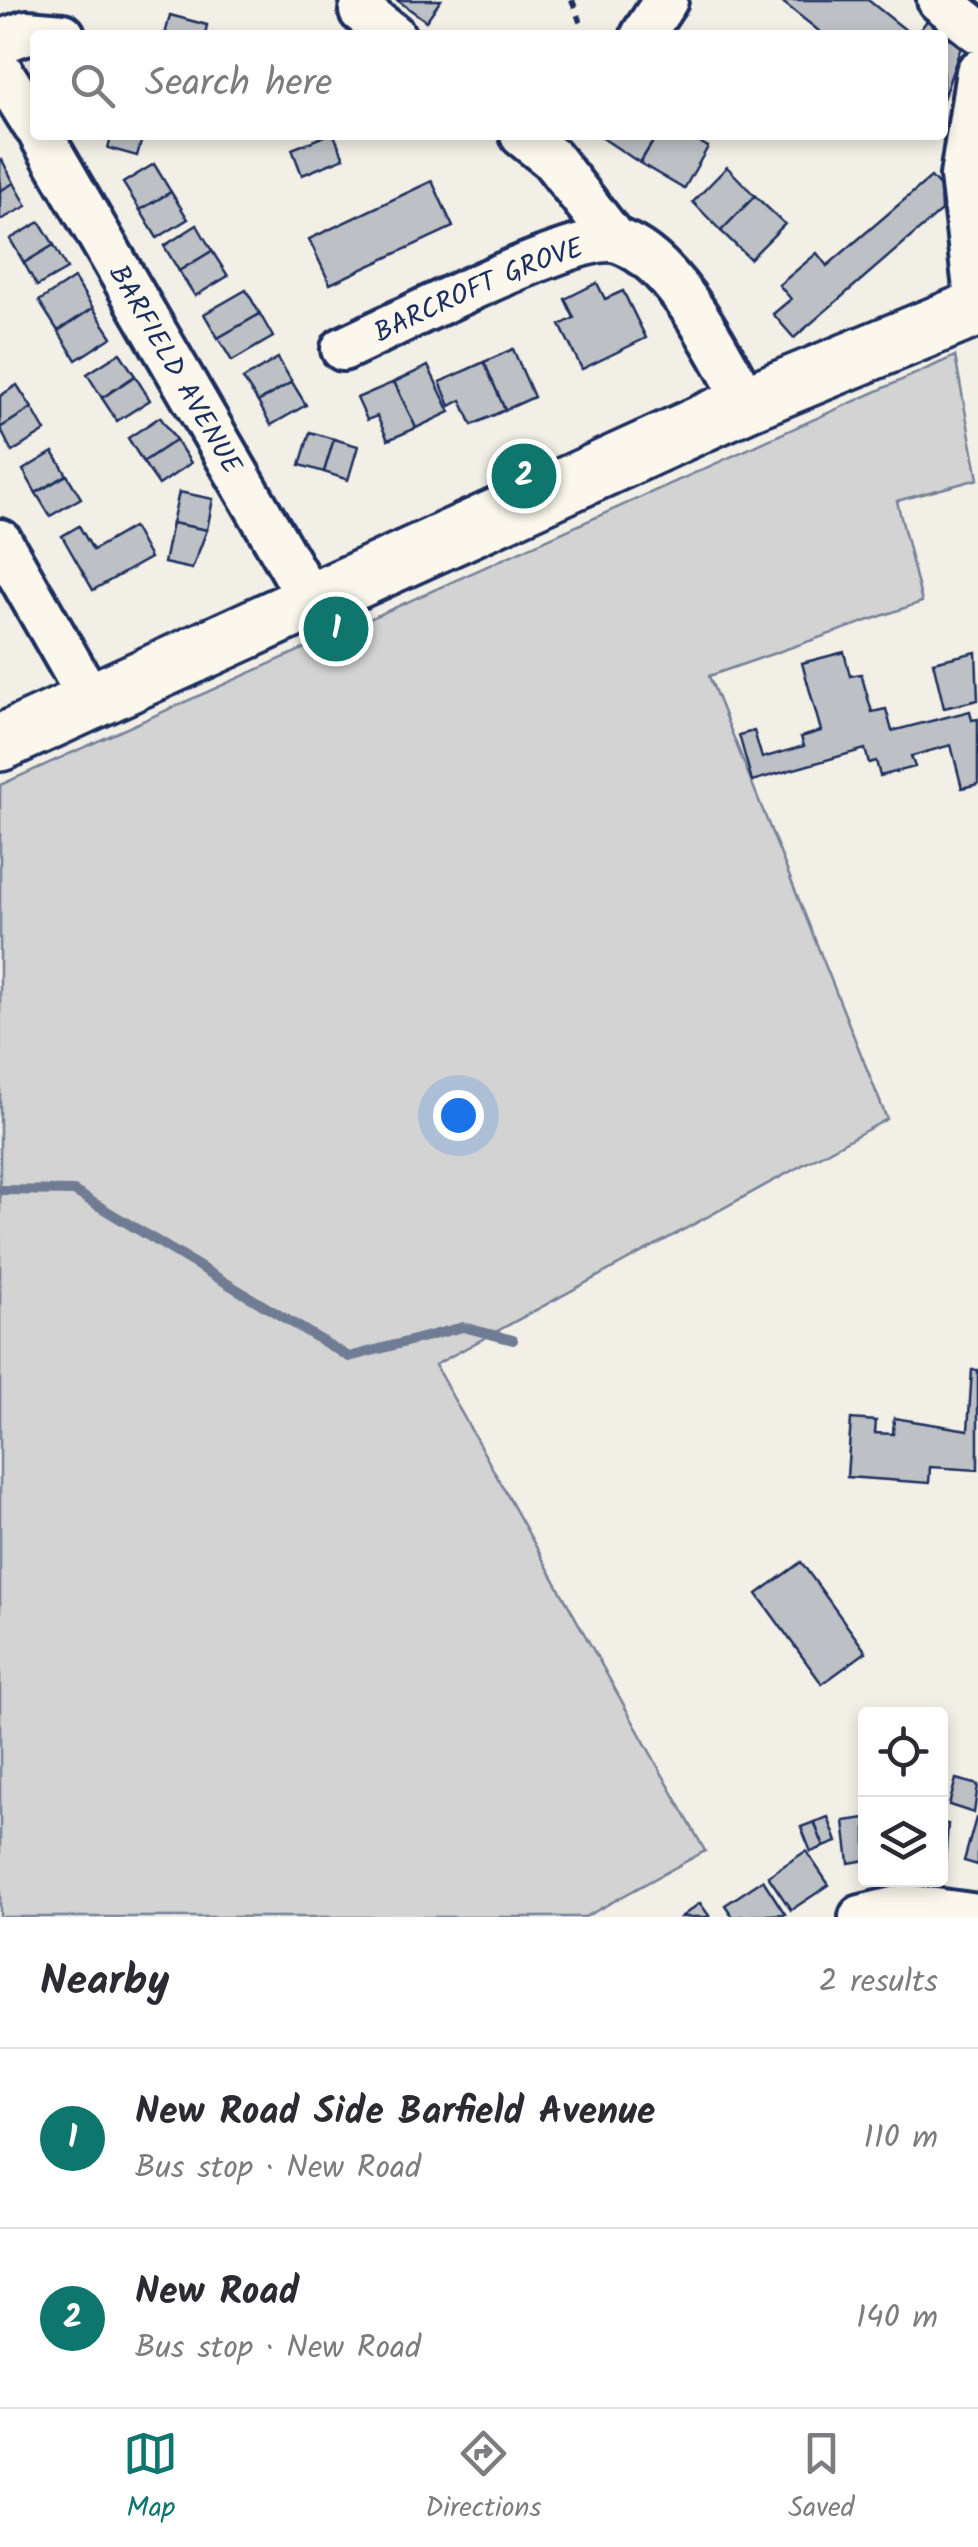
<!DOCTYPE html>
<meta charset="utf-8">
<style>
body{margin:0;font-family:Kalam,sans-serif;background:#f7f7f7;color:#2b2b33}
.controls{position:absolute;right:30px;bottom:30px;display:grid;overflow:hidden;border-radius:10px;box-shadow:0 5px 15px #0003}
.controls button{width:90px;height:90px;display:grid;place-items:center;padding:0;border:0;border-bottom:2px solid #e1e1e2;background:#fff;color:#2b2b33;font:50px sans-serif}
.you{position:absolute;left:458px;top:1115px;width:35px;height:35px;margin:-25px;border:8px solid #fff;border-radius:50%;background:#1a73e8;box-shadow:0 0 0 15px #1a73e833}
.badge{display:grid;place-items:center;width:65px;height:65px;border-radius:50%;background:#0f766e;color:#fff;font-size:32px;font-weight:700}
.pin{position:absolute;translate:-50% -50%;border:5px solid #fff;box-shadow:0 2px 10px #0006}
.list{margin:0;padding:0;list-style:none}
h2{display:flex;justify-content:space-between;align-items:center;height:130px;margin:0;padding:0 40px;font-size:42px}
h2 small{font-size:32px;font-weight:400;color:#7c7c81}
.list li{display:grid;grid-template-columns:65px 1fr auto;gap:30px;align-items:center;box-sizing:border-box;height:180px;padding:0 40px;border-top:2px solid #e1e1e2}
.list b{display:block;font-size:38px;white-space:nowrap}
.list p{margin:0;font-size:32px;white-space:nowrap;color:#7c7c81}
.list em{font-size:32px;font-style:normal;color:#7c7c81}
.icon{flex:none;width:55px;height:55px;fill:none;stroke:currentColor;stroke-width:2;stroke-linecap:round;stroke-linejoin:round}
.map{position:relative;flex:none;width:978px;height:1917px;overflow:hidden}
.search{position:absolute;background:#fff;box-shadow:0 5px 15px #0003;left:30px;right:30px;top:30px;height:110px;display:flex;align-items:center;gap:25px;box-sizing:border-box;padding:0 35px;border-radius:10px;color:#7c7c81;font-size:38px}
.sheet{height:490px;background:#fff}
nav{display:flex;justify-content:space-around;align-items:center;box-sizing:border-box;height:140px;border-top:2px solid #e1e1e2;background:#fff;font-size:28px;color:#7c7c81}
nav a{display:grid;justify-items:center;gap:5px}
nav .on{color:#0f766e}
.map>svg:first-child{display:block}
.green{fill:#d2d3d2;stroke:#768198;stroke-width:2.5}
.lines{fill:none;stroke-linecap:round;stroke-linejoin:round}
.stream{stroke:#707b93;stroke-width:10}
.building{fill:#bdc0c4;stroke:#1b2f5e;stroke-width:2.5}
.minor-casing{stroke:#1b2f5e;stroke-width:50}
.major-casing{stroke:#1b2f5e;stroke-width:62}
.path{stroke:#1b2f5e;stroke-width:6;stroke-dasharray:8 8;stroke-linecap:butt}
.minor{stroke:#fbf7ec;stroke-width:42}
.major{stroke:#fbf7ec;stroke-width:55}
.labels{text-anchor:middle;stroke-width:8;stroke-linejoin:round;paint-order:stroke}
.street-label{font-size:28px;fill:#1b2f5e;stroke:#fbf7ec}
</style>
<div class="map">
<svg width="978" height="1917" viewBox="0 0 978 1917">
<rect width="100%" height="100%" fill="#f2efe6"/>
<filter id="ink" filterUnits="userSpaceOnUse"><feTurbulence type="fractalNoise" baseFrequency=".01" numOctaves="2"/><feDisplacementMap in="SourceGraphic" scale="20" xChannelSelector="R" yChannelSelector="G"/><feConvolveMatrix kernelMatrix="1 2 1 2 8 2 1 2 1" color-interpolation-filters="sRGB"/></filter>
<g filter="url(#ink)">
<polygon class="green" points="955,356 978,479 897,501 922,602 709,676 887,1119 435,1365 705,1851 585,1917 0,1917 0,785"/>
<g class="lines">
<polyline class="stream" points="0,1190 74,1191 349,1357 463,1327 513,1340"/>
</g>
<g class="building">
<polygon points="397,0 441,0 426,21"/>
<polygon points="780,0 868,0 912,35 824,35"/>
<polygon points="170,15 207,25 205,35 165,35"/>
<polygon points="929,18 962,44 943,99 943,35 916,35"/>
<polygon points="112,135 143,135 137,156 108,148"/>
<polygon points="327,135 334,135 344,158 302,175 292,149"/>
<polygon points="598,135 657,135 640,163"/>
<polygon points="657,135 688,135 708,147 684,189 640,163"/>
<polygon points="2,160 14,183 0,191 0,161"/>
<polygon points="154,164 171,192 140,210 123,183"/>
<polygon points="727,167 755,196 721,231 693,202"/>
<polygon points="931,177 940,187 941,211 794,338 773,314 791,299 779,285 817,253 827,266"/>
<polygon points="432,181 453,227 330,284 309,239"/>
<polygon points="14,183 27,206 0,220 0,191"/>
<polygon points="171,192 188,219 157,238 140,210"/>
<polygon points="755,196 785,224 750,259 721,231"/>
<polygon points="40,222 54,245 24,263 10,239"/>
<polygon points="197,225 212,251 179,271 164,246"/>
<polygon points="54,245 67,269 37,286 24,263"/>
<polygon points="212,251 228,276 195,296 179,271"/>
<polygon points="74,278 93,308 58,331 39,301"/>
<polygon points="597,283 605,299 623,291 646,338 582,369 560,325 574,318 565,299"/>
<polygon points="246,290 260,314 218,338 204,314"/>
<polygon points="93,308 112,337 76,360 58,331"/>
<polygon points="260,314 273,337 232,361 218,338"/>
<polygon points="513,349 534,397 505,410 484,362"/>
<polygon points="120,353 135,376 102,398 87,374"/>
<polygon points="278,358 292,382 258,402 243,379"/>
<polygon points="484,362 505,410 472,425 461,400 450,406 440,382"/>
<polygon points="428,366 450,412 416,428 394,382"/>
<polygon points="135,376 150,400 117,421 102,398"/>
<polygon points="292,382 306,405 271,425 258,402"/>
<polygon points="394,382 416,428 388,440 377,416 367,420 357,398"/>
<polygon points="17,385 32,408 0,428 0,396"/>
<polygon points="32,408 45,431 12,452 0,428"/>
<polygon points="160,417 176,440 143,462 128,438"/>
<polygon points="310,432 334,439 324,472 300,465"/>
<polygon points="334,439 358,446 348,480 324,472"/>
<polygon points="176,440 191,463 159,485 143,462"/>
<polygon points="53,452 67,475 36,493 23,470"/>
<polygon points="67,475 81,498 50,516 36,493"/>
<polygon points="179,492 213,499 207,530 172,523"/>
<polygon points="172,523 207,530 192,569 164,563"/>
<polygon points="79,526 93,550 133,527 150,558 93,590 62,536"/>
<polygon points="844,652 850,676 861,674 872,712 886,709 892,731 970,711 972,720 978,719 978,784 962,788 951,745 911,756 915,767 880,776 876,761 869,763 865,749 752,781 739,735 754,731 762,758 804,746 801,737 821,731 802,663"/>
<polygon points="976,652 978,700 944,708 933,662"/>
<polygon points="972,1370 978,1370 978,1470 930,1467 929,1483 847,1477 851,1419 876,1421 875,1433 893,1434 894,1418 968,1430"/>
<polygon points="801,1562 866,1652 822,1684 757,1594"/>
<polygon points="956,1779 978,1785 974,1813 949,1805"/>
<polygon points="828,1817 837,1842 824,1847 814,1822"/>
<polygon points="866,1818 866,1860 849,1863 844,1821"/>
<polygon points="976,1818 978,1819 978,1865 964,1861"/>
<polygon points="814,1822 824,1847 811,1852 801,1827"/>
<polygon points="940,1823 948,1824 945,1862 940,1862"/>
<polygon points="806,1851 829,1885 791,1910 768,1876"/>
<polygon points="763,1880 785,1914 733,1917 725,1905"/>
<polygon points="700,1903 710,1917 681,1917"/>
</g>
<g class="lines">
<g class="minor-casing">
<g id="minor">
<polyline points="939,0 978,31"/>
<polyline points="361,11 393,35"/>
<polyline points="643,35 666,0"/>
<polyline points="0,42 27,32 63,35"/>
<polyline points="0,70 35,126"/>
<polyline points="978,72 962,176 978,315"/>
<path id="s1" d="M41,135L312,603"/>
<polyline points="522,135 552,159 614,239"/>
<path id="s2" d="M343,349C389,328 583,228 621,242C677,263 719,354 747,403"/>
<polyline points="0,541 92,702"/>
<polyline points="861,1917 906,1906 978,1916"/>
</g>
</g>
<g class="major-casing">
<polyline id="major" points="0,743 747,403 978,308"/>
</g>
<polyline class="path" points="572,0 585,35"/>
<use href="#minor" class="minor"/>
<use href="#major" class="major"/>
</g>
</g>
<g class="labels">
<g class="street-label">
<text dy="10" stroke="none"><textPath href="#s2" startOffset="148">BARCROFT GROVE</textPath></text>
<text dy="10" stroke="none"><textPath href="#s1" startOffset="270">BARFIELD AVENUE</textPath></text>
</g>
</g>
</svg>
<div class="controls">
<button><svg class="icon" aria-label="locate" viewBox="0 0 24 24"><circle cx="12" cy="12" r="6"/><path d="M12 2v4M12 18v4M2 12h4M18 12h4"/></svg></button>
<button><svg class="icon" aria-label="layers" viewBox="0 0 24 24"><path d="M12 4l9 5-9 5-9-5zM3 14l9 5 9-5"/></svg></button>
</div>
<div class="you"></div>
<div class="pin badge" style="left:336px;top:629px">1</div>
<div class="pin badge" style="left:524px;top:476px">2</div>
<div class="search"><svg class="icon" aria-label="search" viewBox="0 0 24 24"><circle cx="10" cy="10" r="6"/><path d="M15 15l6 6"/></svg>Search here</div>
</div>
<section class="sheet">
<h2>Nearby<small>2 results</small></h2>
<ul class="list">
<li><span class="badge">1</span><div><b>New Road Side Barfield Avenue</b><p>Bus stop · New Road</p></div><em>110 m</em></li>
<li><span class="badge">2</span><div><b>New Road</b><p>Bus stop · New Road</p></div><em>140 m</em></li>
</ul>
</section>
<nav>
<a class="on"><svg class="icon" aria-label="map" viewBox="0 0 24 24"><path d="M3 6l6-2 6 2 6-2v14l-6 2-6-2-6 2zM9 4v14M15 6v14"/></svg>Map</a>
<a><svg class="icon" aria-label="directions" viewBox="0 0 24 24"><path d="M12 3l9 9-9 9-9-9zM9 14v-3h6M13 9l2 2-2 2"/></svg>Directions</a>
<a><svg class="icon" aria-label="saved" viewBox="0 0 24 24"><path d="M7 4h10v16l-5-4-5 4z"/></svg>Saved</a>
</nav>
